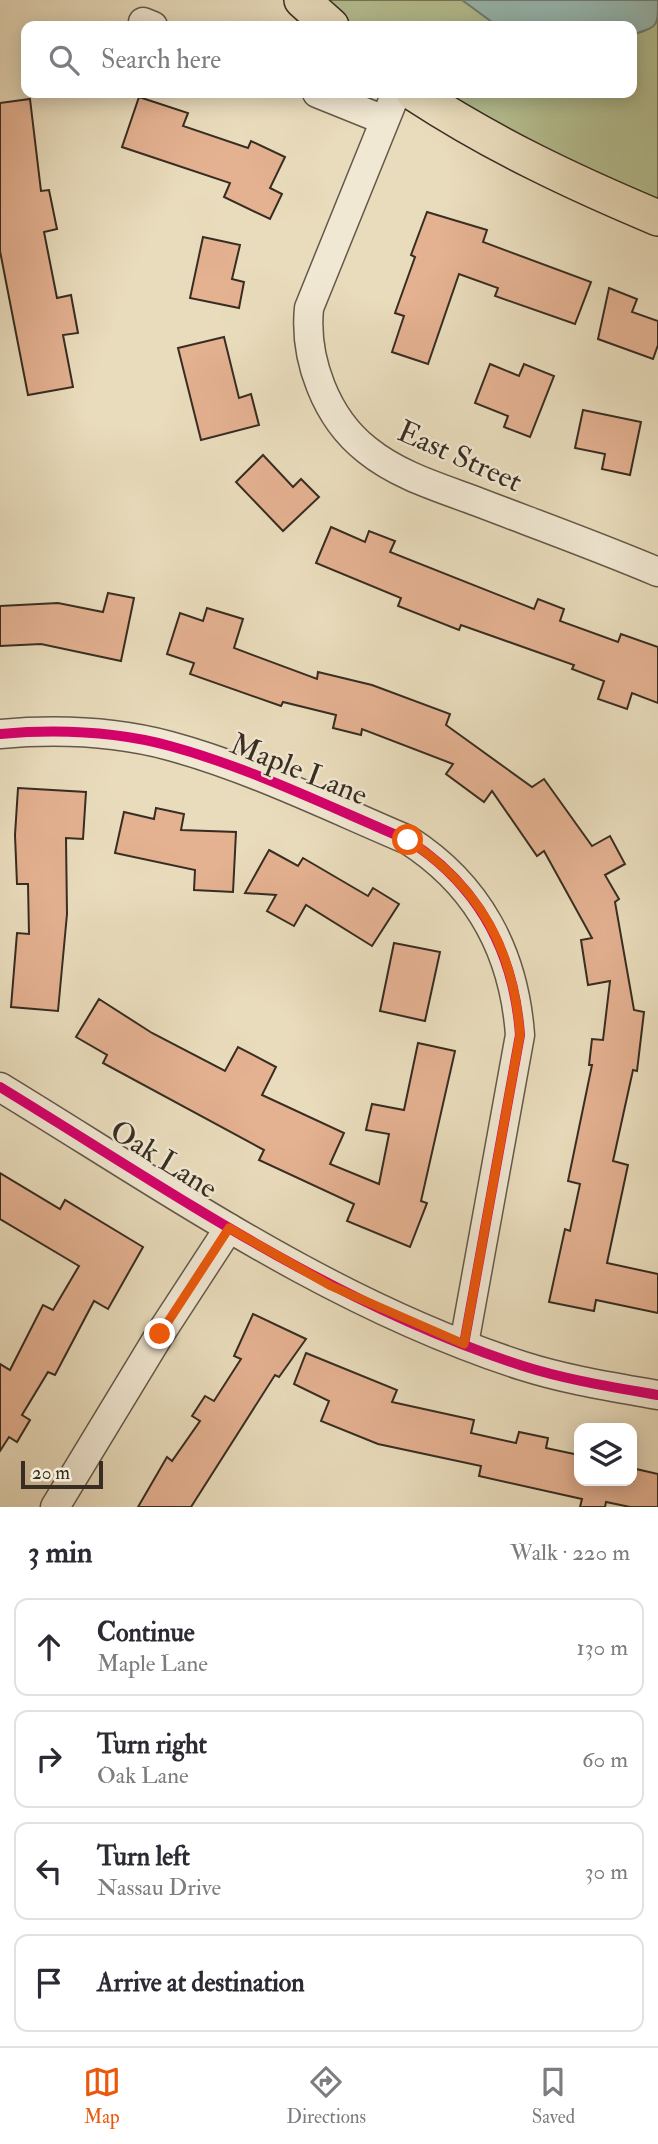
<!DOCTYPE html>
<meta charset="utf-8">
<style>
body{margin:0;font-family:"IM FELL Double Pica",serif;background:#f7f7f7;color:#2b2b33}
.controls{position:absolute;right:21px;bottom:21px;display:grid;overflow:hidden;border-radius:14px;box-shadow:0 4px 18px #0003}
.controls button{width:63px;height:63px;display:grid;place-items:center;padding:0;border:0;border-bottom:2px solid #e1e1e2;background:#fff;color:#2b2b33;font:35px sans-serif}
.scale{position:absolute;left:21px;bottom:18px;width:82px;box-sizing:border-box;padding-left:7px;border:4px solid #372d22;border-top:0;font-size:19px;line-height:24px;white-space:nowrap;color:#372d22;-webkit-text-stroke:5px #f1e8d3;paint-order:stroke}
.stop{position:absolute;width:21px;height:21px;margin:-16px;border:5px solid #ea580c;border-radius:50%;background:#fff}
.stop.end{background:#ea580c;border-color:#fff;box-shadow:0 2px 7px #0008}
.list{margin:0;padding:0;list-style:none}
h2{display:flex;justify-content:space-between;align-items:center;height:91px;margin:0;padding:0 28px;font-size:30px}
h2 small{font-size:23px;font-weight:400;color:#7c7c81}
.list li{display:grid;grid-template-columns:46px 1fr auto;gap:21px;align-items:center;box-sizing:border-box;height:98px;margin:0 14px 14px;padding:0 14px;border:2px solid #e1e1e2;border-radius:14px}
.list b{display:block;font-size:26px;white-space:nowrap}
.list p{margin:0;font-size:23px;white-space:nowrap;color:#7c7c81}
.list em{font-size:23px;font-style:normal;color:#7c7c81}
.icon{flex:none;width:38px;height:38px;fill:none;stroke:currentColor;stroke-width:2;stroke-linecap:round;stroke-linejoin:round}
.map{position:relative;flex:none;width:658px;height:1507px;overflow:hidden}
.search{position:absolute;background:#fff;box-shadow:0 4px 18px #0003;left:21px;right:21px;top:21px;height:77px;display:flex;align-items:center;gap:18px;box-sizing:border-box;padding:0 24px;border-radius:14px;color:#7c7c81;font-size:26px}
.sheet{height:539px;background:#fff}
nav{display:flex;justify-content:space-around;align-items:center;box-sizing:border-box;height:98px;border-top:2px solid #e1e1e2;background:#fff;font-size:19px;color:#7c7c81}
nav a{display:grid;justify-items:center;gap:4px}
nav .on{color:#ea580c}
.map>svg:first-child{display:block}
.green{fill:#b5c092;stroke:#76765a;stroke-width:2}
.water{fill:#98bbb5;stroke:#71827a;stroke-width:2}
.building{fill:#e4b191;stroke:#372d22;stroke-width:2}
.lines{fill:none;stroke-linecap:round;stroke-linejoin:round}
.minor-casing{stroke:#645948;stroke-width:31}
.major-casing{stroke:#372d22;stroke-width:38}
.minor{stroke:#f1e8d3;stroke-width:28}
.major{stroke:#e9dcbc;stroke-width:35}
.cycleway-casing{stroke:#f1e8d3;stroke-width:15}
.cycleway{stroke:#d6006c;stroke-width:10}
.route{stroke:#ea580c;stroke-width:9}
.labels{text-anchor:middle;stroke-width:5;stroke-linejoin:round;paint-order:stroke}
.street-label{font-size:30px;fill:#372d22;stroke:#f1e8d3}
</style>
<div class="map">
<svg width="658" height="1507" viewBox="0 0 658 1507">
<rect width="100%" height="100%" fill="#e9dcbc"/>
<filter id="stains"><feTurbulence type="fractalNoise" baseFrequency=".00286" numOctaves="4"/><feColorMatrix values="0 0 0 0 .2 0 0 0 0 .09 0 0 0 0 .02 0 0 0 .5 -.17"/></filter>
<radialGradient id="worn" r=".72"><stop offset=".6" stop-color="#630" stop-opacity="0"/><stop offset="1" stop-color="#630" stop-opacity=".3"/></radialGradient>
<polygon class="green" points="302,0 658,0 658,218 414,93 632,93 632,26 331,26"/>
<path class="water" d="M462,0H658C658,28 658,26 632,35V26H502L492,22Z"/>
<g class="building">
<polygon points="139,97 188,113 183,126 248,148 251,141 285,157 270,188 282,194 270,219 224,197 230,183 122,147"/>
<polygon points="30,99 41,191 49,190 57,229 44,232 57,298 71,295 78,333 63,335 73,387 28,395 0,251 0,103"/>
<polygon points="427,212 487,230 483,242 591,282 575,324 495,296 498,288 459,274 428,364 392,352 404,316 395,313 415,257 411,255"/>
<polygon points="203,237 240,245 232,279 244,282 239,308 190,298"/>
<polygon points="609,288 637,299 632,312 658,321 658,345 653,359 598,339"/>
<polygon points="224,337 239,398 251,394 259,425 201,440 178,348"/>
<polygon points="490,364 519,376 524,364 554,376 530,437 504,427 508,416 475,403"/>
<polygon points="583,410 641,422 630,475 602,469 605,454 575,448"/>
<polygon points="263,455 293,487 301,479 319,497 283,531 236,482"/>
<polygon points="331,527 365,542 369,531 395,541 390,552 534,609 538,599 564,609 560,621 618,642 621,634 658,647 658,703 632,693 627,709 598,699 604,681 572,669 574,665 461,625 459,630 398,606 401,598 316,563"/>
<polygon points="108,593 134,598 121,661 41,644 0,646 0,606 58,603 103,612"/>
<polygon points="207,608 243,619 234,648 317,679 318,672 372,685 450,714 446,725 532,787 544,779 592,846 610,836 625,864 605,875 619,899 615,902 634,1010 644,1012 637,1071 633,1070 613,1161 628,1165 607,1263 658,1274 658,1313 596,1300 594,1311 549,1302 565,1229 570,1231 580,1184 568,1181 592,1065 589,1065 592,1039 603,1040 610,981 588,985 581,940 592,938 544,851 537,856 492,791 484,802 446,774 453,764 362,729 361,735 333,728 336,715 283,702 281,706 190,674 194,663 167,654 180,613 203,621"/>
<polygon points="18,788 86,792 83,839 66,838 67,914 58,1011 11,1007 17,933 29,934 28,884 17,884 15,835"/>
<polygon points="156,808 184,814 181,830 236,832 233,892 194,890 195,870 115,853 124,812 154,819"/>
<polygon points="269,850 298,866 303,858 368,896 373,888 399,904 372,946 306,905 294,926 267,911 276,895 245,893"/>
<polygon points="394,943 440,952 425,1021 380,1011"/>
<polygon points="99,999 152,1033 225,1071 238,1047 276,1067 262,1095 344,1133 330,1164 379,1184 389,1134 366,1130 372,1104 404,1110 418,1043 455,1051 421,1201 427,1203 410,1247 347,1221 354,1204 259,1160 264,1150 103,1063 107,1055 76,1037"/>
<polygon points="0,1173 60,1209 65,1200 143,1247 108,1309 94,1301 55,1375 48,1372 22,1415 30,1420 17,1442 9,1437 0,1451 0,1364 10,1370 43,1305 53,1310 79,1266 0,1219"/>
<polygon points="253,1314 306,1339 279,1377 275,1375 191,1507 138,1507 167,1457 172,1461 200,1421 192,1416 205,1396 214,1401 241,1359 234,1356"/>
<polygon points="306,1353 397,1390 392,1402 474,1420 471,1433 516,1443 519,1432 548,1438 546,1448 579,1455 579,1481 633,1481 636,1469 658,1474 658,1507 630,1507 606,1502 605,1507 580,1507 582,1499 479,1476 481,1466 378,1444 321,1421 329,1401 294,1384"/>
</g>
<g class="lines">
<g class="minor-casing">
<g id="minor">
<polyline points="143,22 153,26"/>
<polyline points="317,93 384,120"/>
<path d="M396,93L309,308C304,359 326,418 367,450C399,476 441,488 478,502C538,525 599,547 658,572"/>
<path d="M0,734C57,729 114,731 170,746C251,768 330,807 408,840C478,885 514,952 520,1035L464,1344"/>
<path d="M0,1087C169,1190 333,1305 523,1366C567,1380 613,1387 658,1395"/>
<polyline points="55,1507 160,1334 229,1228"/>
</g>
</g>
<g class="major-casing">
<g id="major">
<polyline points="302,0 331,26"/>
<path d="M414,93C492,144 572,182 658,218"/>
</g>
</g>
<use href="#minor" class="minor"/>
<use href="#major" class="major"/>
<g class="cycleway-casing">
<g id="cycleway">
<path d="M0,734C57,729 114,731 170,746C251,768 330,807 408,840C478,885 514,952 520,1035L464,1344"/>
<path d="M0,1087C169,1190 333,1305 523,1366C567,1380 613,1387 658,1395"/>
</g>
</g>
<use href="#cycleway" class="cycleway"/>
</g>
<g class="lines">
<path class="route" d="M160,1334L229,1228L331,1286L464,1344L520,1035C514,950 480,887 408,840"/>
</g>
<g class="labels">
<g class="street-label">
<text transform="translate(460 456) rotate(24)" y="10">East Street</text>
<text transform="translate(299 769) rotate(22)" y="10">Maple Lane</text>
<text transform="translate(164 1159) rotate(32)" y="10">Oak Lane</text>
</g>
</g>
<rect width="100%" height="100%" filter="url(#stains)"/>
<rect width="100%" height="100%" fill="url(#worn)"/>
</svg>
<div class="controls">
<button><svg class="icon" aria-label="layers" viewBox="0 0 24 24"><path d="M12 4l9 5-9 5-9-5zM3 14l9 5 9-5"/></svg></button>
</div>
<div class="scale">20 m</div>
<div class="stop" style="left:408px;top:840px"></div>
<div class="stop end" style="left:160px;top:1334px"></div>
<div class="search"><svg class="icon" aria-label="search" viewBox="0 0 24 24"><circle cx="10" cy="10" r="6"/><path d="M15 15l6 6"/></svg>Search here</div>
</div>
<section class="sheet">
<h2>3 min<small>Walk · 220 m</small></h2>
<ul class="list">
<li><svg class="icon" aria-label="ahead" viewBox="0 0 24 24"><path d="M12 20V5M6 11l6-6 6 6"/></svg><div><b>Continue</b><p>Maple Lane</p></div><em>130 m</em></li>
<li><svg class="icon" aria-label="right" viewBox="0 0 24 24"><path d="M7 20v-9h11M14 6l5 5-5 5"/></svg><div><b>Turn right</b><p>Oak Lane</p></div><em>60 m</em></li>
<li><svg class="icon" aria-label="left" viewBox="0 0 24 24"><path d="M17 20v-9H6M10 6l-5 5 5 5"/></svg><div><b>Turn left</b><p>Nassau Drive</p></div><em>30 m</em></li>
<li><svg class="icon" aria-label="arrive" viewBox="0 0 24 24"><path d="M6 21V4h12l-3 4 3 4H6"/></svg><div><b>Arrive at destination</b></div></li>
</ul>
</section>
<nav>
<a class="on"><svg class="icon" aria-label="map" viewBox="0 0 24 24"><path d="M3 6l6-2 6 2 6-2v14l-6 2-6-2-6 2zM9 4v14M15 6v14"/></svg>Map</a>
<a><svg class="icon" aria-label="directions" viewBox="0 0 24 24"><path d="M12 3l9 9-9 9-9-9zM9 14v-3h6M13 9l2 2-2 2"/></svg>Directions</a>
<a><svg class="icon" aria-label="saved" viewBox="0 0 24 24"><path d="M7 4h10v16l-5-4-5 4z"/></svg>Saved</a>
</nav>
